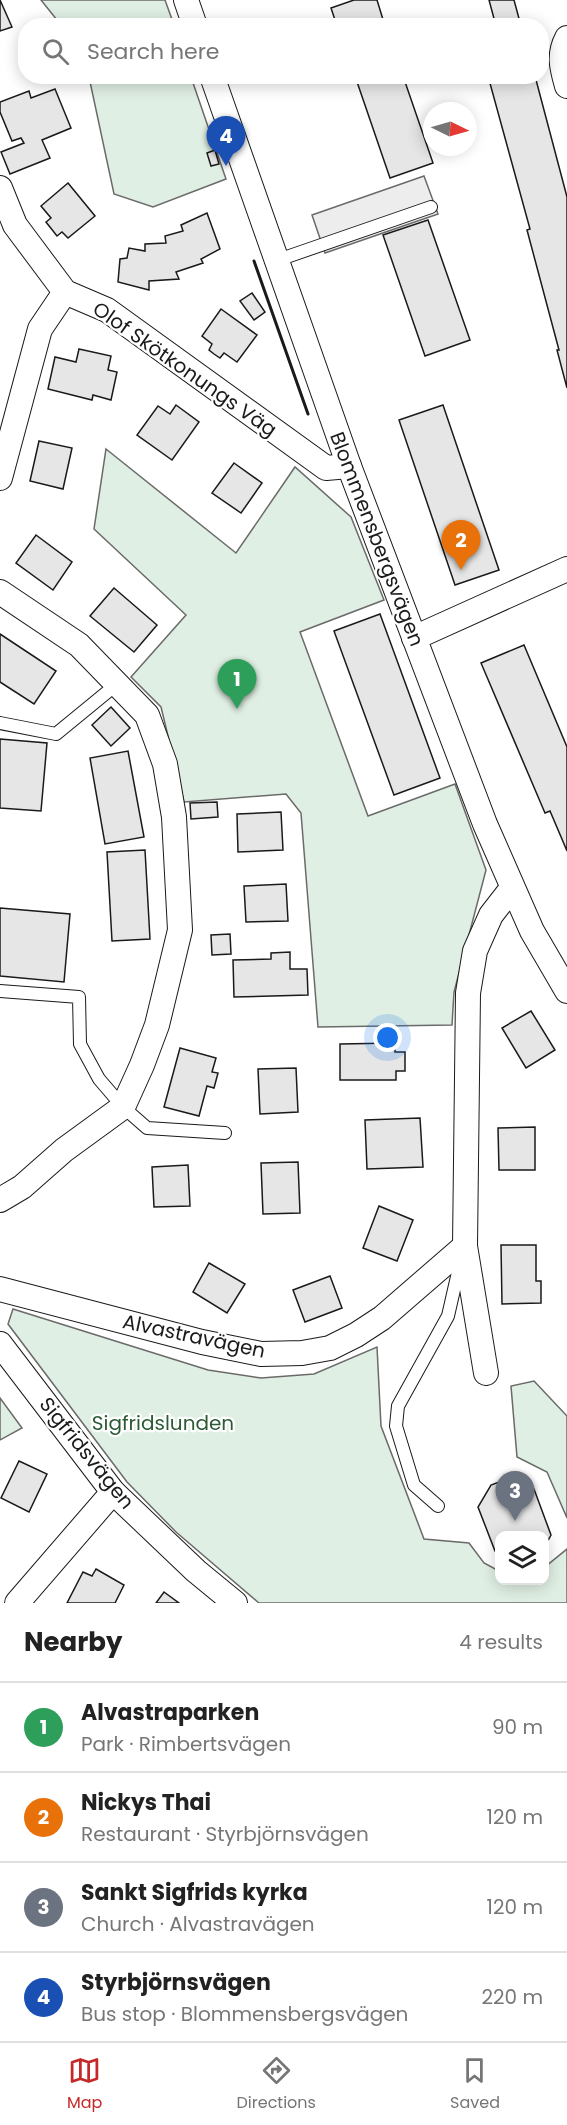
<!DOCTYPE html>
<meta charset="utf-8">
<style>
body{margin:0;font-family:Poppins,sans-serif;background:#f6f6f6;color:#222}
.controls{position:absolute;right:18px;bottom:18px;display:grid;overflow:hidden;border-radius:12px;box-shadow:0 3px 15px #0003}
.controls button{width:54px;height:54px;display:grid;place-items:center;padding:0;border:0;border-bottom:2px solid #e0e0e0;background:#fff;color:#222;font:30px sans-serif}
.compass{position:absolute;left:423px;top:102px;width:54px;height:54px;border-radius:50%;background:#fff;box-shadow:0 3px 15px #0003;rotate:95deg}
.you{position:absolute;left:388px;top:1038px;width:21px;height:21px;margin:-15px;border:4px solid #fff;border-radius:50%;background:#1a73e8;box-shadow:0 0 0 9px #1a73e833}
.badge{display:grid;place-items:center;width:39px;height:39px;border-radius:50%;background:#c62828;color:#fff;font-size:20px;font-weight:700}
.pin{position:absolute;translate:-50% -50px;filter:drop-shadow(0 2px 3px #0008)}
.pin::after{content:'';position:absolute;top:32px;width:21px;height:18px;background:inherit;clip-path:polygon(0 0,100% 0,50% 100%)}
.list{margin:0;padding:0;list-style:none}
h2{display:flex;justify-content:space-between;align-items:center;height:78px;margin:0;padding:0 24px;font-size:26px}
h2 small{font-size:20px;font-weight:400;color:#767676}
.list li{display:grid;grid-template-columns:39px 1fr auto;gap:18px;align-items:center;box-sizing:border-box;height:90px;padding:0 24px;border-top:2px solid #e0e0e0}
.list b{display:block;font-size:22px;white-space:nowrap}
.list p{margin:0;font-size:20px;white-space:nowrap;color:#767676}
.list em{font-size:20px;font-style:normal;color:#767676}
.icon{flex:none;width:33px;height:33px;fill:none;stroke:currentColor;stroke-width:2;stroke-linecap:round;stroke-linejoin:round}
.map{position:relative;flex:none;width:567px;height:1603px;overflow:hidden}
.search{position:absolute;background:#fff;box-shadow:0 3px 15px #0003;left:18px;right:18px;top:18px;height:66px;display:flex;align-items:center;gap:15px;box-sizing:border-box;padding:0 21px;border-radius:24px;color:#767676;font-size:22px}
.sheet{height:438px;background:#fff}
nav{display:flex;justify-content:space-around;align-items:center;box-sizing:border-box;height:84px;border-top:2px solid #e0e0e0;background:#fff;font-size:16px;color:#767676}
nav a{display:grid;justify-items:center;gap:3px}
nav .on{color:#c62828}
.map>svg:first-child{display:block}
.green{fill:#e0efe3;stroke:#6a6a6a;stroke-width:1.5}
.parking{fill:#ededed;stroke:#6a6a6a;stroke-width:1.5}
.building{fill:#e6e6e6;stroke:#1a1a1a;stroke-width:1.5}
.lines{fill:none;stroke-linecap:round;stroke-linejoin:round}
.lane-casing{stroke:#1a1a1a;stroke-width:14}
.street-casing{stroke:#1a1a1a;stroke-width:26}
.lane{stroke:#fff;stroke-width:12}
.street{stroke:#fff;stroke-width:24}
.wall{stroke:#1a1a1a;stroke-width:3}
.labels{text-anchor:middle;stroke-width:4.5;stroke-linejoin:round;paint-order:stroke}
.street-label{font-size:20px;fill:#1a1a1a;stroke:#fff}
.park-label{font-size:20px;fill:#2b5a34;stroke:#fff}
</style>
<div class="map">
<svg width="567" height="1603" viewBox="0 0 567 1603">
<rect width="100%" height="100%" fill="#fff"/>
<g class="green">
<polygon points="41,0 165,0 174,25 61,25"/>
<polygon points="89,77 191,77 226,179 153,207 114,194"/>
<polygon points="106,449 236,553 295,467 351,517 384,600 300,632 368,816 455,784 486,870 454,992 452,1025 318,1027 301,813 286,794 184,802 161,707 131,677 186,615 94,529"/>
<polygon points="13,1309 208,1370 261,1378 314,1374 377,1347 381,1426 424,1539 469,1543 484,1563 499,1571 500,1580 544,1580 545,1567 567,1549 567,1603 259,1603 176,1532 127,1482 8,1324"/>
<polygon points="534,1381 567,1416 567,1518 547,1472 517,1457 511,1386"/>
<polygon points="0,1398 22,1428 0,1440"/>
</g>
<polygon class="parking" points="424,176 438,214 325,253 312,215"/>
<g class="building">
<polygon points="0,0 12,27 0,31"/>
<polygon points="354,0 377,0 385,26 337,26 331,8"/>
<polygon points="489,0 514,0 521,26 496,26"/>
<polygon points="355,76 403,76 433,163 390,178"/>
<polygon points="488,76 535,76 567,197 567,388 557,350 559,350 527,230 530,229"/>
<polygon points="55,89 71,128 42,140 50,158 10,174 1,152 24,143 21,138 12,141 0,112 0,102 29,91 31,98"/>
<polygon points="215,150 219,164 211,166 207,153"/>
<polygon points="68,183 95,216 68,238 62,232 57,236 46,222 51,218 41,206"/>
<polygon points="207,213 220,249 201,259 203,263 176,272 179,279 149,281 149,290 118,282 120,259 127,258 129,248 145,251 145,244 166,243 165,236 183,231 181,225"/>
<polygon points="428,220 470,340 425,356 383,235"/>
<polygon points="252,293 265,312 254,320 240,301"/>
<polygon points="221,309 257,335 237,362 224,353 220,358 214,354 209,350 212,344 202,336"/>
<polygon points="79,349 111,356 108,370 117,372 111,400 93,395 92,400 48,389 55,357 76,362"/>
<polygon points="176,405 199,422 172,460 137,435 158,406 170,414"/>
<polygon points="443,405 499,570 455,585 399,420"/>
<polygon points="39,441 72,448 63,489 30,481"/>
<polygon points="234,463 262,483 241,513 212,493"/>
<polygon points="36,535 72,562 53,590 16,563"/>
<polygon points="114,588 157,625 134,652 90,616"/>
<polygon points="380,614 440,778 394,795 334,631"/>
<polygon points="0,634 56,671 34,704 0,682"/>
<polygon points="524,645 567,747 567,851 550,811 545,813 481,663"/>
<polygon points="111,707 130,728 111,746 92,725"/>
<polygon points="0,739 47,743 41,811 0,808"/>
<polygon points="128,751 144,837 105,844 90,758"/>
<polygon points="217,802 218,817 191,819 190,803"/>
<polygon points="281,812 283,850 238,852 237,814"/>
<polygon points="145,850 150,939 112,941 107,852"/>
<polygon points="286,884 288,921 246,922 244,886"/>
<polygon points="0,908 70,914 64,982 0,976"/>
<polygon points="230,934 231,954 212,955 211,935"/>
<polygon points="290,952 290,969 307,969 308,995 234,997 233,960 271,959 271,953"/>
<polygon points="531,1011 555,1050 526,1068 502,1028"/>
<polygon points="395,1043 395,1052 405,1052 405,1071 396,1071 396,1080 340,1080 340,1044"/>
<polygon points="180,1048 216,1058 212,1072 218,1073 214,1088 207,1086 199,1116 164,1107"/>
<polygon points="296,1068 298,1112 260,1114 258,1069"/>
<polygon points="420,1118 423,1167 367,1169 365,1120"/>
<polygon points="535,1127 535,1170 499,1170 498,1128"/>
<polygon points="298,1162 300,1213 263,1214 261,1163"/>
<polygon points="188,1165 190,1206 154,1207 152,1167"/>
<polygon points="379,1206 413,1220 397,1261 363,1248"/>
<polygon points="501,1245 536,1245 536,1281 541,1281 541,1303 502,1304"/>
<polygon points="209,1263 245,1284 227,1313 193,1292"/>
<polygon points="330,1276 342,1308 305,1322 293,1290"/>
<polygon points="19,1461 47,1474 29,1512 1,1498"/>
<polygon points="507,1479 534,1489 551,1535 544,1548 544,1536 500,1536 500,1552 495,1551 478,1507 491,1485"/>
<polygon points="96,1569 124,1585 115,1603 67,1603 83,1572 92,1576"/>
<polygon points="164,1592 179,1603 156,1603"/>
</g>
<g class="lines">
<g class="lane-casing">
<g id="lane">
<polyline points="275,261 431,207"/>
<polyline points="0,723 56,734 117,684"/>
<polyline points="0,991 79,997 80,1044 99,1079 123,1107 147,1128 225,1133"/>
<polyline points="438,1506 414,1485 396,1426 398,1406 448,1316 461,1259"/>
</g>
</g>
<g class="street-casing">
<g id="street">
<polyline points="186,0 195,26"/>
<path d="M567,38C558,55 562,68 567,86"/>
<polyline points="212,76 349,466 485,824 532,931 567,991"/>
<polyline points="0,188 15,225 65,292 107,310 326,468 349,466"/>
<polyline points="0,478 40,329 65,292"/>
<polyline points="0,592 79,645 147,715 165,764 174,817 180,930 157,1025 142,1065 123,1107 64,1150 22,1187 0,1200"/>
<polyline points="414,638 567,569"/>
<polyline points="465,1246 486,1373"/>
<polyline points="0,1289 202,1342 261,1354 302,1353 330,1348 356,1335 382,1318 465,1246 468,993 475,951 491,915 512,888"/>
<polyline points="0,1344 113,1492 196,1571 235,1603"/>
<polyline points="17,1603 113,1492"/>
</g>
</g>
<use href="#lane" class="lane"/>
<use href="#street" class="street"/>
<polyline class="wall" points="254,261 308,414"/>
</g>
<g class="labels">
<g class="street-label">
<text transform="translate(185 369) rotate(35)" y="7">Olof Skötkonungs Väg</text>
<text transform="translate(377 539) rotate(69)" y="7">Blommensbergsvägen</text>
<text transform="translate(194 1336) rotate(12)" y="7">Alvastravägen</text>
<text transform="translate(87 1453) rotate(51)" y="7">Sigfridsvägen</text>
</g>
<g class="park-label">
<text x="163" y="1430">Sigfridslunden</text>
</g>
</g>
</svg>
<div class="controls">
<button><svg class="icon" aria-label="layers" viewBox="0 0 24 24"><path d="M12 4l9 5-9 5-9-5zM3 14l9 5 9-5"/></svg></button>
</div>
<svg class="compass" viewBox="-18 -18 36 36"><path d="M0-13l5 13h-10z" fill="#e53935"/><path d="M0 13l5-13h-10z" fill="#767676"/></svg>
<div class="you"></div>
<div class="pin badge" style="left:237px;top:709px;background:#2e9e5b">1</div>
<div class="pin badge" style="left:461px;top:570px;background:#e8710a">2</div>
<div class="pin badge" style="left:515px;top:1521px;background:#6b7280">3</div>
<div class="pin badge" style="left:226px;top:166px;background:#1a4fb4">4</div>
<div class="search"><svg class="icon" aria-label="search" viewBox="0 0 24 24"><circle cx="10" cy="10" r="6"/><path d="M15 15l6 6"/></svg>Search here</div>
</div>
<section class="sheet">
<h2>Nearby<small>4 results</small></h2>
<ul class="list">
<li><span class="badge" style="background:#2e9e5b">1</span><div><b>Alvastraparken</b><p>Park · Rimbertsvägen</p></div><em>90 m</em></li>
<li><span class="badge" style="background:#e8710a">2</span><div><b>Nickys Thai</b><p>Restaurant · Styrbjörnsvägen</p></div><em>120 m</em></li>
<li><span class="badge" style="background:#6b7280">3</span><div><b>Sankt Sigfrids kyrka</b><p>Church · Alvastravägen</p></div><em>120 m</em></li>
<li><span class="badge" style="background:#1a4fb4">4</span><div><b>Styrbjörnsvägen</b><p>Bus stop · Blommensbergsvägen</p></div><em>220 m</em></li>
</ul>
</section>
<nav>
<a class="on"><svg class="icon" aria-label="map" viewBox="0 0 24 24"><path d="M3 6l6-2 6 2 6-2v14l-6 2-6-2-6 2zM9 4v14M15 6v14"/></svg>Map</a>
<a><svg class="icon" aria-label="directions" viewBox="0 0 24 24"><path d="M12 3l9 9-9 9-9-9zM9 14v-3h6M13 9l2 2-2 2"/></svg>Directions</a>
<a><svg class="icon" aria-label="saved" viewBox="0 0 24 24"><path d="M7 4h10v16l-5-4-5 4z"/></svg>Saved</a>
</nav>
